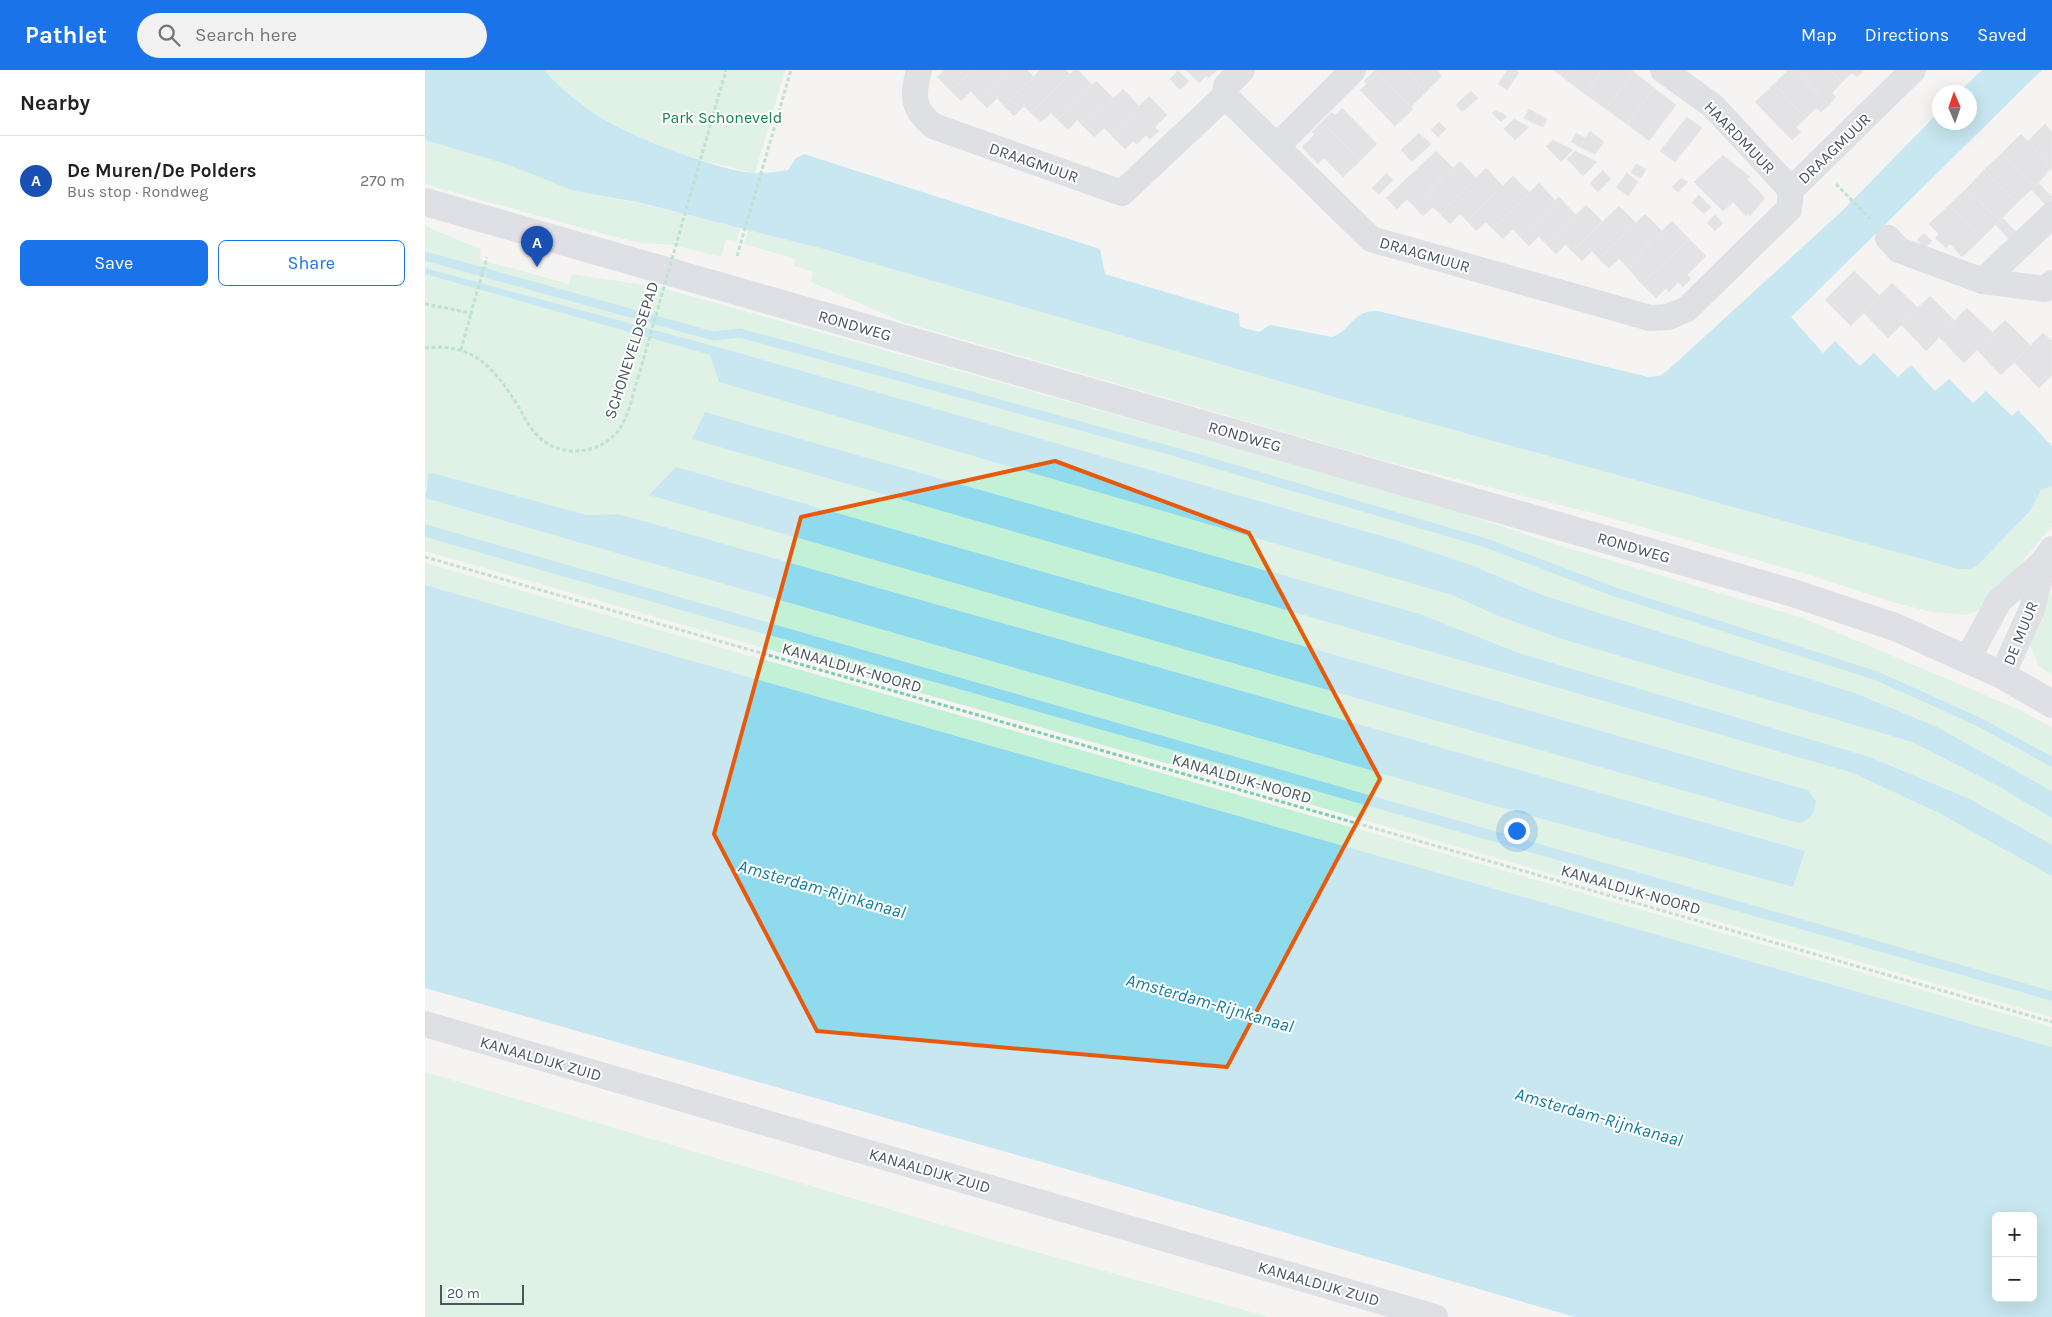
<!DOCTYPE html>
<meta charset="utf-8">
<style>
body{margin:0;font-family:Karla,sans-serif;background:#f2f2f2;color:#202124}
.controls{position:absolute;right:15px;bottom:15px;display:grid;overflow:hidden;border-radius:8px;box-shadow:0 5px 20px #0002}
.controls button{width:45px;height:45px;display:grid;place-items:center;padding:0;border:0;border-bottom:1px solid #e0e0e0;background:#fff;color:#202124;font:25px sans-serif}
.compass{position:absolute;left:1507px;top:15px;width:45px;height:45px;border-radius:50%;background:#fff;box-shadow:0 5px 20px #0002;rotate:358deg}
.scale{position:absolute;left:15px;bottom:12px;width:84px;box-sizing:border-box;padding-left:5px;border:2px solid #4a5661;border-top:0;font-size:14px;line-height:18px;white-space:nowrap;color:#4a5661;-webkit-text-stroke:4px #fff;paint-order:stroke}
.you{position:absolute;left:1091px;top:760px;width:18px;height:18px;margin:-12px;border:4px solid #fff;border-radius:50%;background:#1a73e8;box-shadow:0 0 0 8px #1a73e833}
.badge{display:grid;place-items:center;width:32px;height:32px;border-radius:50%;background:#1a73e8;color:#fff;font-size:16px;font-weight:700}
.pin{position:absolute;translate:-50% -41px;filter:drop-shadow(0 1px 2px #0008)}
.pin::after{content:'';position:absolute;top:26px;width:18px;height:15px;background:inherit;clip-path:polygon(0 0,100% 0,50% 100%)}
.list{margin:0;padding:0;list-style:none}
h2{display:flex;justify-content:space-between;align-items:center;height:65px;margin:0;padding:0 20px;font-size:21px}
h2 small{font-size:16px;font-weight:400;color:#757577}
.list li{display:grid;grid-template-columns:32px 1fr auto;gap:15px;align-items:center;box-sizing:border-box;height:90px;padding:0 20px;border-top:1px solid #e0e0e0}
.list b{display:block;font-size:19px;white-space:nowrap}
.list p{margin:0;font-size:16px;white-space:nowrap;color:#757577}
.list em{font-size:16px;font-style:normal;color:#757577}
.actions{display:flex;gap:10px;padding:15px 20px}
.actions a{flex:1;padding:11px 0;border:1px solid #1a73e8;border-radius:8px;text-align:center;font-size:18px;color:#1a73e8}
.actions .main{background:#1a73e8;color:#fff}
.icon{flex:none;width:28px;height:28px;fill:none;stroke:currentColor;stroke-width:2;stroke-linecap:round;stroke-linejoin:round}
.map{position:relative;flex:none;width:1627px;height:1247px;overflow:hidden}
header{display:flex;align-items:center;gap:30px;box-sizing:border-box;height:70px;padding:0 25px;background:#1a73e8;color:#fff}
header strong{font-size:24px}
nav{display:flex;gap:28px;margin-inline-start:auto;font-size:18px}
.search{width:350px;height:45px;background:#f2f2f2;display:flex;align-items:center;gap:12px;box-sizing:border-box;padding:0 18px;border-radius:28px;color:#757577;font-size:19px}
main{display:flex}
aside{flex:1;background:#fff}
.map>svg:first-child{display:block}
.green{fill:#c3f1d5;fill-rule:evenodd}
.water{fill:#90daee;fill-rule:evenodd}
.lines{fill:none;stroke-linecap:round;stroke-linejoin:round}
.stream{stroke:#90daee;stroke-width:9}
.building{fill:#cdcfd5;stroke:#d7d9de}
.path{stroke:#7ad0a6;stroke-width:3;stroke-dasharray:4 2.5;stroke-linecap:butt}
.minor{stroke:#c1cad2;stroke-width:26}
.secondary{stroke:#c1cbd6;stroke-width:28}
.path-bridge{stroke:#7ad0a6;stroke-width:3;stroke-dasharray:4 2.5;stroke-linecap:butt}
.marked{fill:none;stroke:#e8590c;stroke-width:4;stroke-linejoin:round}
.labels{text-anchor:middle;stroke-width:4;stroke-linejoin:round;paint-order:stroke}
.park-label{font-size:16px;fill:#17864f;stroke:#fff}
.street-label{font-size:16px;fill:#4a5661;stroke:#fff}
.water-label{font-size:18px;font-style:italic;fill:#0c7c9b;stroke:#fff}
</style>
<header>
<strong>Pathlet</strong>
<div class="search"><svg class="icon" aria-label="search" viewBox="0 0 24 24"><circle cx="10" cy="10" r="6"/><path d="M15 15l6 6"/></svg>Search here</div>
<nav><a>Map</a><a>Directions</a><a>Saved</a></nav>
</header>
<main>
<aside>
<h2>Nearby<small></small></h2>
<ul class="list">
<li><span class="badge" style="background:#1a4fb4">A</span><div><b>De Muren/De Polders</b><p>Bus stop · Rondweg</p></div><em>270 m</em></li>
</ul>
<div class="actions"><a class="main">Save</a><a>Share</a></div>
</aside>
<div class="map">
<svg width="1627" height="1247" viewBox="0 0 1627 1247">
<rect width="100%" height="100%" fill="#f5f3f3"/>
<g class="green">
<path d="M119,0H360L330,103C252,86 175,61 119,0Z"/>
<polygon points="0,70 84,95 149,121 214,133 315,158 311,172 301,169 296,187 249,175 217,173 179,164 17,119 0,113"/>
<polygon points="0,156 55,179 56,190 144,214 147,204 232,217 280,230 1027,439 1117,470 1378,548 1595,640 1627,658 1627,721 1512,657 1430,623 1117,525 1045,495 971,470 304,280 0,198"/>
<polygon points="323,160 395,178 909,327 1533,499 1553,495 1605,441 1616,420 1627,416 1627,456 1561,535 1550,542 1540,545 1507,542 1471,533 1388,506 1179,446 956,390 478,252 386,212 388,202 369,196 371,189 319,174"/>
<path d="M0,204L285,285L1027,525L1073,546L1137,569L1487,672L1571,715L1627,748V775L1545,729L1445,687L1094,583L995,544L280,342L1061,598L1428,703L1515,743L1627,806V921L0,454V428L1073,737L1368,817L1380,781L194,444L162,445L5,402L0,420ZM251,397L1383,720L1391,731L1382,750L1373,753L793,589Z"/>
<polygon points="0,467 1627,931 1627,947 0,481"/>
<polygon points="0,493 1627,957 1627,977 0,515"/>
<polygon points="1627,521 1627,605 1614,596 1605,575 1615,543"/>
<polygon points="0,1002 565,1169 844,1247 0,1247"/>
</g>
<g class="water">
<path d="M0,0H119C163,48 209,67 269,88C288,94 312,103 332,103C342,103 353,102 363,100L371,88L379,84L675,179L680,204L814,244L815,257L834,262L845,255L907,267C928,259 927,240 953,241L1223,307L1234,306L1242,301L1417,141L1514,42V52H1544V22H1534L1557,0H1617L1366,247L1398,283L1410,271L1435,296L1449,283L1473,307L1486,295L1510,321L1524,309L1548,333L1561,321L1587,346L1593,340L1627,376V416L1616,420L1605,441L1553,495L1545,499H1533L909,327L395,178L212,132L149,121L84,95L0,70Z"/>
<polygon points="0,198 304,280 971,470 1046,495 1117,525 1430,623 1512,657 1627,721 1627,748 1571,715 1487,672 1137,569 1073,546 1027,525 294,312 285,285 0,204"/>
<polygon points="280,342 995,544 1094,583 1445,687 1545,729 1627,775 1627,806 1516,744 1428,703 267,369"/>
<path d="M251,397L1383,720L1391,731C1389,744 1386,750 1373,753L793,589L224,425Z"/>
<polygon points="4,402 162,445 194,444 1380,781 1368,817 1073,737 0,428"/>
<polygon points="0,454 1627,921 1627,931 0,467"/>
<path d="M0,515L1627,977V1247H1150L638,1098L0,918ZM1571,1146H1608V1228H1571Z"/>
</g>
<g class="lines">
<polyline class="stream" points="0,186 288,266 315,263 747,381 1061,473 1190,522 1452,606 1554,652 1627,692"/>
</g>
<g class="building">
<polygon points="520,0 548,0 526,21 512,7"/>
<polygon points="548,0 582,0 553,29 546,21 536,31 526,21"/>
<polygon points="582,0 602,0 609,7 579,36 572,28 562,38 553,29"/>
<polygon points="615,0 641,0 646,5 606,43 599,36 589,46 579,36"/>
<polygon points="649,0 653,0 668,16 633,50 626,43 616,52 606,43"/>
<polygon points="761,0 792,0 784,8 781,6 774,13"/>
<polygon points="951,0 980,0 1001,22 985,38 949,1"/>
<polygon points="980,0 1012,0 1017,6 1001,22"/>
<polygon points="1083,0 1090,0 1094,3 1088,11 1079,5"/>
<polygon points="1129,0 1146,0 1139,8"/>
<polygon points="1146,0 1178,0 1160,24 1139,8"/>
<polygon points="1178,0 1205,0 1209,2 1181,39 1160,24"/>
<polygon points="1363,0 1370,0 1404,35 1396,42 1391,38 1381,48 1349,14"/>
<polygon points="1370,0 1405,0 1417,12 1407,23 1411,27 1404,35"/>
<polygon points="1405,0 1439,0 1432,7 1427,3 1417,12"/>
<polygon points="753,1 764,11 755,20 745,9"/>
<polygon points="949,1 988,39 970,56 935,20 942,14 939,11"/>
<polygon points="1209,2 1229,18 1202,54 1181,39"/>
<polygon points="1079,5 1088,11 1082,20 1073,14"/>
<polygon points="671,11 689,29 659,57 652,50 643,60 633,50"/>
<polygon points="1349,14 1381,48 1371,57 1376,62 1367,70 1330,32"/>
<polygon points="1229,18 1251,35 1224,71 1202,54"/>
<polygon points="698,19 715,37 686,65 679,58 669,67 659,57"/>
<polygon points="1046,21 1053,28 1045,35 1038,28"/>
<polygon points="724,26 742,45 730,57 734,61 725,69 721,65 712,74 708,71 700,79 686,65"/>
<polygon points="1038,28 1045,35 1037,42 1031,35"/>
<polygon points="917,38 952,74 935,91 897,52 907,42 910,45"/>
<polygon points="1104,39 1113,44 1108,53 1099,48"/>
<polygon points="1070,40 1082,46 1076,52 1067,43"/>
<polygon points="1113,44 1122,49 1118,57 1108,53"/>
<polygon points="1262,47 1277,58 1250,92 1235,81"/>
<polygon points="1089,49 1104,57 1090,70 1079,59"/>
<polygon points="897,52 935,91 918,107 899,88 893,94 877,77 890,64 887,62"/>
<polygon points="1014,52 1021,59 1013,67 1006,60"/>
<polygon points="1620,54 1627,62 1627,98 1602,72"/>
<polygon points="1165,61 1179,72 1170,84 1155,77"/>
<polygon points="994,63 1006,74 987,92 976,80"/>
<polygon points="1151,63 1160,68 1155,77 1146,72"/>
<polygon points="1596,64 1627,98 1610,116 1577,83"/>
<polygon points="1128,70 1148,80 1136,92 1121,76"/>
<polygon points="1011,81 1028,98 989,136 982,129 972,139 961,128"/>
<polygon points="1150,81 1172,92 1158,106 1142,89"/>
<polygon points="1577,83 1610,116 1592,133 1559,100"/>
<polygon points="1298,85 1325,107 1322,109 1340,128 1325,146 1323,144 1321,146 1308,132 1298,141 1269,112"/>
<polygon points="1035,91 1052,109 1015,144 1008,137 998,146 989,136"/>
<polygon points="1211,94 1221,99 1216,108 1206,103"/>
<polygon points="1061,98 1078,116 1042,151 1035,144 1025,154 1015,144"/>
<polygon points="1178,100 1186,109 1173,122 1165,113"/>
<polygon points="1559,100 1592,133 1574,151 1542,118"/>
<polygon points="961,103 968,110 960,118 954,111"/>
<polygon points="1202,103 1213,112 1203,126 1191,117"/>
<polygon points="1088,106 1105,123 1068,159 1061,152 1051,161 1042,151"/>
<polygon points="1256,108 1263,112 1253,122 1247,117"/>
<polygon points="954,111 960,118 954,125 947,118"/>
<polygon points="1114,113 1131,131 1095,167 1088,159 1078,169 1068,159"/>
<polygon points="1614,113 1621,121 1614,128 1606,119"/>
<polygon points="1542,118 1574,151 1556,169 1524,135"/>
<polygon points="1621,121 1627,127 1627,132 1622,136 1614,128"/>
<polygon points="1274,125 1286,137 1279,144 1267,133"/>
<polygon points="1134,127 1151,145 1121,174 1114,166 1104,176 1095,167"/>
<polygon points="1161,135 1177,151 1147,181 1141,174 1131,184 1121,174"/>
<polygon points="1524,135 1556,169 1537,187 1525,174 1521,178 1510,168 1514,164 1504,154"/>
<polygon points="1194,136 1211,153 1174,189 1167,181 1157,191 1147,181"/>
<polygon points="1220,144 1237,161 1201,196 1194,189 1184,198 1174,189"/>
<polygon points="1290,145 1298,153 1290,161 1282,153"/>
<polygon points="1577,147 1585,156 1578,163 1571,155"/>
<polygon points="1247,151 1264,169 1217,214 1201,196"/>
<polygon points="1585,156 1594,165 1587,171 1578,163"/>
<polygon points="1499,163 1507,171 1500,178 1492,170"/>
<polygon points="1264,169 1281,186 1262,205 1266,209 1258,217 1253,212 1244,222 1241,218 1231,228 1217,214"/>
<polygon points="1429,201 1455,226 1426,256 1400,230"/>
<polygon points="1467,213 1493,238 1463,268 1438,242"/>
<polygon points="1505,226 1530,251 1501,281 1476,254"/>
<polygon points="1542,238 1568,263 1539,293 1514,267"/>
<polygon points="1580,250 1606,276 1576,305 1551,279"/>
<polygon points="1618,263 1627,271 1627,305 1614,318 1589,292"/>
</g>
<g class="lines">
<g class="path">
<polyline points="1411,114 1445,149"/>
<polyline points="312,186 366,0"/>
<polyline points="0,234 46,243 62,187"/>
<path d="M0,278C49,272 70,299 93,336C99,346 104,357 112,365C135,390 180,385 197,355C205,341 208,323 213,308"/>
<polyline points="36,280 46,243"/>
<polyline points="0,487 1627,952"/>
</g>
<g class="minor">
<path d="M494,0C487,26 487,38 508,56L697,123L800,26L946,169L1225,248L1243,247L1262,239L1364,139L1366,120L1488,0"/>
<polyline points="1238,0 1288,36 1366,120"/>
<polyline points="800,26 801,16 817,0"/>
<polyline points="852,76 928,0"/>
<polyline points="1627,145 1558,211 1620,219 1627,213"/>
<polyline points="1463,168 1474,180 1558,211"/>
<polyline points="1542,590 1574,531 1619,491 1627,479"/>
<polyline points="1577,605 1607,539 1619,491"/>
<polyline points="0,954 1010,1247"/>
</g>
<polyline class="secondary" points="0,132 1368,523 1470,557 1577,605 1627,634"/>
<polyline class="path-bridge" points="213,308 301,0"/>
</g>
<path d="M0 0H1627V1247H0ZM630,391L824,463L955,709L802,997L392,961L289,764L376,447Z" fill="#f5f3f3" fill-opacity=".55" fill-rule="evenodd"/>
<path class="marked" d="M630,391L824,463L955,709L802,997L392,961L289,764L376,447Z"/>
<g class="labels">
<g class="park-label">
<text x="297" y="53">Park Schoneveld</text>
</g>
<g class="street-label">
<text transform="translate(1315 67) rotate(46)" y="6">HAARDMUUR</text>
<text transform="translate(1409 78) rotate(-44)" y="6">DRAAGMUUR</text>
<text transform="translate(609 92) rotate(19)" y="6">DRAAGMUUR</text>
<text transform="translate(1000 184) rotate(16)" y="6">DRAAGMUUR</text>
<text transform="translate(430 255) rotate(16)" y="6">RONDWEG</text>
<text transform="translate(206 280) rotate(-72)" y="6">SCHONEVELDSEPAD</text>
<text transform="translate(820 366) rotate(16)" y="6">RONDWEG</text>
<text transform="translate(1209 477) rotate(16)" y="6">RONDWEG</text>
<text transform="translate(1595 563) rotate(-68)" y="6">DE MUUR</text>
<text transform="translate(427 597) rotate(16)" y="6">KANAALDIJK-NOORD</text>
<text transform="translate(817 708) rotate(16)" y="6">KANAALDIJK-NOORD</text>
<text transform="translate(1206 819) rotate(16)" y="6">KANAALDIJK-NOORD</text>
<text transform="translate(116 988) rotate(16)" y="6">KANAALDIJK ZUID</text>
<text transform="translate(505 1100) rotate(16)" y="6">KANAALDIJK ZUID</text>
<text transform="translate(894 1213) rotate(16)" y="6">KANAALDIJK ZUID</text>
</g>
<g class="water-label">
<text transform="translate(397 819) rotate(16)" y="6">Amsterdam-Rijnkanaal</text>
<text transform="translate(785 933) rotate(16)" y="6">Amsterdam-Rijnkanaal</text>
<text transform="translate(1174 1047) rotate(16)" y="6">Amsterdam-Rijnkanaal</text>
</g>
</g>
</svg>
<div class="controls">
<button>+</button>
<button>−</button>
</div>
<svg class="compass" viewBox="-18 -18 36 36"><path d="M0-13l5 13h-10z" fill="#e53935"/><path d="M0 13l5-13h-10z" fill="#757577"/></svg>
<div class="scale">20 m</div>
<div class="you"></div>
<div class="pin badge" style="left:112px;top:197px;background:#1a4fb4">A</div>
</div>
</main>
